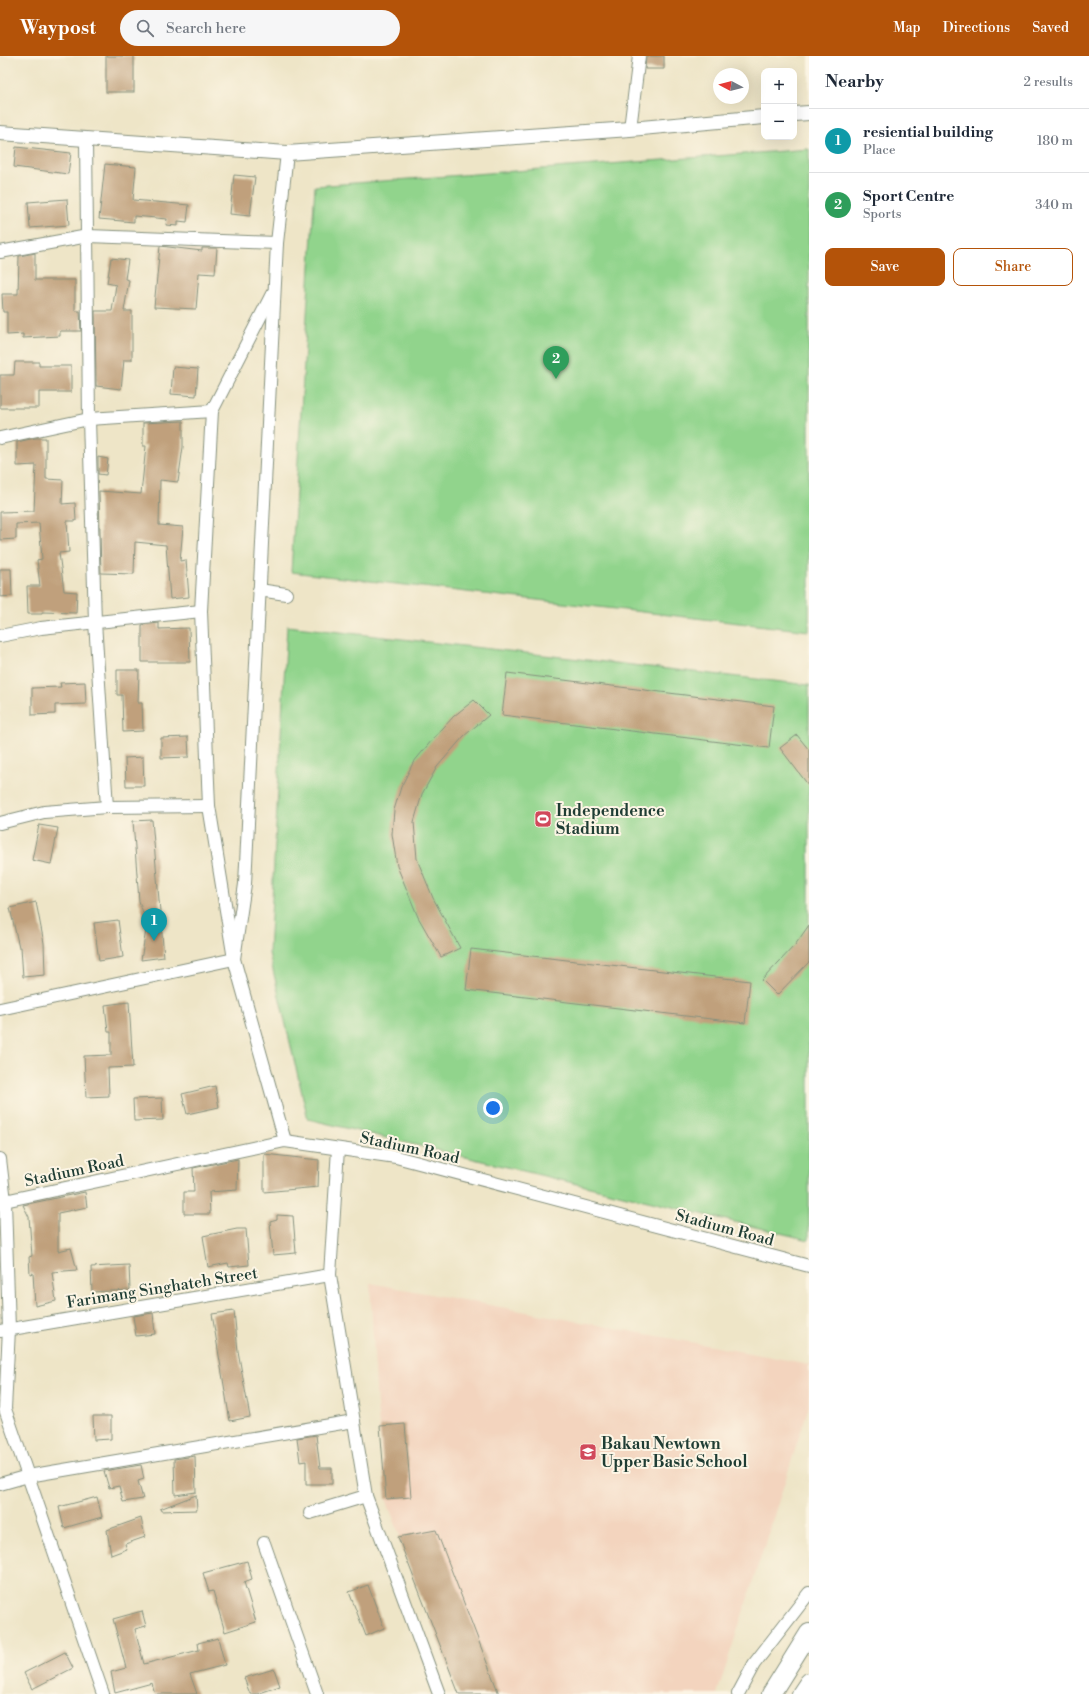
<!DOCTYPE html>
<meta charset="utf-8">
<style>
body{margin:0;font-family:"Libre Bodoni",serif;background:#f6f6f7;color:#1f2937}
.controls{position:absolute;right:12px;top:12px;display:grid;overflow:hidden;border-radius:8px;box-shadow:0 4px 16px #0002}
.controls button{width:36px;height:36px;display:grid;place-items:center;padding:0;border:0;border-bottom:1px solid #e0e1e3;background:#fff;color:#1f2937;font:20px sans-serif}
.compass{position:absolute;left:713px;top:12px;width:36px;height:36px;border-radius:50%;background:#fff;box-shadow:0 4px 16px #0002;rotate:277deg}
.you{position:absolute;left:493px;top:1052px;width:14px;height:14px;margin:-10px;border:3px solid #fff;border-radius:50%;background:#1a73e8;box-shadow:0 0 0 6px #1a73e833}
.badge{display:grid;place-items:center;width:26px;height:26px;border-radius:50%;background:#b45309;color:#fff;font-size:13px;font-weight:700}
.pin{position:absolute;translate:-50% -33px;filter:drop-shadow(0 1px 2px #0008)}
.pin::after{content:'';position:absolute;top:21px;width:14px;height:12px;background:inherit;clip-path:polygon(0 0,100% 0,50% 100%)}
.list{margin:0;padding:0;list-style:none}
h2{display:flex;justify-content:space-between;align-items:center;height:52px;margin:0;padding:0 16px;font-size:17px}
h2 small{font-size:13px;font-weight:400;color:#747a83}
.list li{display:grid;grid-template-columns:26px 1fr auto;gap:12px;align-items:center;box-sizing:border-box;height:64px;padding:0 16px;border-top:1px solid #e0e1e3}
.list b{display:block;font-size:15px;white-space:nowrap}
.list p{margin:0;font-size:13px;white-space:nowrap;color:#747a83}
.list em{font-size:13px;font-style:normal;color:#747a83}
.actions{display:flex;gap:8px;padding:12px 16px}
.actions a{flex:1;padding:9px 0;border:1px solid #b45309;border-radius:8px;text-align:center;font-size:14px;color:#b45309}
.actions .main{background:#b45309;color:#fff}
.icon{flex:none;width:22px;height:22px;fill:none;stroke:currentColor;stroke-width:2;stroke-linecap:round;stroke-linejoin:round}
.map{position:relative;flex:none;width:809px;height:1638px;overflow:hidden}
header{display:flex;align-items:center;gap:24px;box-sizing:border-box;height:56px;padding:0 20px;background:#b45309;color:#fff}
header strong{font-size:19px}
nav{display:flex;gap:22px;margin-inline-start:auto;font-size:14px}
.search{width:280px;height:36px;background:#f6f6f7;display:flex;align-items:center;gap:10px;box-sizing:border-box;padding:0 14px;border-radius:22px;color:#747a83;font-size:15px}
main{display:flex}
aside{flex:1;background:#fff}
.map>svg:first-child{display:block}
.built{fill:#f3d4be}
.pitch{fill:#91d48c;stroke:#588860}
.building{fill:#c0a07b}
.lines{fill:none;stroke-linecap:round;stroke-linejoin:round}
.minor-casing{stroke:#86917e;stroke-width:14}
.tertiary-casing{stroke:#86917e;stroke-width:16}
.primary-casing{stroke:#86917e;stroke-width:20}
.minor{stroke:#fff;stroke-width:12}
.tertiary{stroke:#fff;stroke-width:14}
.primary{stroke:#fff;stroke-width:18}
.labels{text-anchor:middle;stroke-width:4;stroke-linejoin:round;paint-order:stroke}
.poi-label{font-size:16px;font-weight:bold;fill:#1f3d34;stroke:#fcf5e5;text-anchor:start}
.street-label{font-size:16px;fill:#1f3d34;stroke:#fcf5e5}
</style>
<header>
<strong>Waypost</strong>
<div class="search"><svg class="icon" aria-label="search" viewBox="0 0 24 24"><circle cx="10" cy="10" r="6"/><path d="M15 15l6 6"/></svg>Search here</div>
<nav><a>Map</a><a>Directions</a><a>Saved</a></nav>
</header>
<main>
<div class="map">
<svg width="809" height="1638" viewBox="0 0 809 1638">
<rect width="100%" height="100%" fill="#fcf5e5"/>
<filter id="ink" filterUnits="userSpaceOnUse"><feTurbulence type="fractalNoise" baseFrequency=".025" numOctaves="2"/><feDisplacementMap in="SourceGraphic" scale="8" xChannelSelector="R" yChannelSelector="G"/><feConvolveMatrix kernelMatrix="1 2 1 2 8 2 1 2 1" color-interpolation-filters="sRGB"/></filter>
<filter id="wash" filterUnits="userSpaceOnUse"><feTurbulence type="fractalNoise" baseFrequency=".012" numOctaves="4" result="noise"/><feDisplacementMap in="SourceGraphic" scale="16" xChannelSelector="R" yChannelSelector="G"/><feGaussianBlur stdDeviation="0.9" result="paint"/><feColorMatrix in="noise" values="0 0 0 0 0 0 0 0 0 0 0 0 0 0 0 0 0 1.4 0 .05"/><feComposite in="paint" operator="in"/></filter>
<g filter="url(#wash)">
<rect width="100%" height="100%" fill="#eee5c7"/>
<polygon class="built" points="370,1227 809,1308 809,1350 717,1638 461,1638 386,1443 377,1349"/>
<g class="pitch">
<polygon points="809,93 809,575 291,516 315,130"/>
<polygon points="287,570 809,629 809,1184 308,1063 269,897"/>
</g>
<g id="blocks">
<g class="building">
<rect x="106" y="0" width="28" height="36"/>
<polygon points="646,0 664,0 664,13 645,13"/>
<polygon points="16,91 71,97 68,118 14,111"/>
<polygon points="105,108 136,111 133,144 189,149 187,166 178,165 178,170 166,169 167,163 134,160 134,166 99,163"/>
<polygon points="234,119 255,121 250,160 230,158"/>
<polygon points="67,143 69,169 30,172 28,146"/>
<polygon points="160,190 202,195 202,192 217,192 215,218 199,217 196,253 154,251"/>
<polygon points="35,197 35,224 75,224 75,255 80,255 81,275 60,275 60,280 23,282 23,278 7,279 7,256 3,256 2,238 18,238 19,200"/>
<polygon points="111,202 128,204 125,223 129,224 124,255 132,255 132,304 124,304 121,333 96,330 95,255 112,255 116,229 107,227"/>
<polygon points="15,306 39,306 39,310 71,310 71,336 39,336 39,352 0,352 0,319 14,319"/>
<polygon points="173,311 198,313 196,340 171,338"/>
<polygon points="183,365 183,391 178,426 160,424 159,469 183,471 180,505 186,504 189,541 170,543 166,489 135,486 134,518 101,517 99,435 141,438 146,390 143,390 143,367"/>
<polygon points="35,382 46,382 46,423 63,424 62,448 75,447 76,465 67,465 69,496 59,497 64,535 77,536 76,557 42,556 42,558 28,558 27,530 40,530 37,504 42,503 39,467 16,468 16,483 0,484 0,456 34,455 36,409 17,410 17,386"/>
<polygon points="98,401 108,403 106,419 98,418"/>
<polygon points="0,513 11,513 12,540 0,541"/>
<polygon points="159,567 159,573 189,572 190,606 142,606 142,569"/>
<polygon points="117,614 139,614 138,647 142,647 143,675 123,676 122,639 117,639"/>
<polygon points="507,617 774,650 769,692 502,659"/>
<polygon points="85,626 86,648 55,649 55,658 32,659 32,632 61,631 60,627"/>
<polygon points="474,644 489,659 464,680 437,711 422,738 414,766 417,803 433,842 460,892 441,901 418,861 397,810 392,778 394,754 401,731 413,707 432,684 454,660"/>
<polygon points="797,679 809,694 809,730 780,692"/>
<polygon points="188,681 189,701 161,702 161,682"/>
<polygon points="143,701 144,730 126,730 125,702"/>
<polygon points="152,764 164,901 141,904 147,868 139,845 133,765"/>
<polygon points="39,769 58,772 51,808 32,804"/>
<polygon points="36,846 44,887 45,919 23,921 21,891 19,891 10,852"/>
<polygon points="118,864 123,901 99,905 94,867"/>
<polygon points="809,869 809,906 777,939 762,924 795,889"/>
<polygon points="471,893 750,925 745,967 466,934"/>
<polygon points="129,946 133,1011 108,1012 109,1040 86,1041 84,1000 111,999 111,976 108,976 105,949"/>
<polygon points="215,1030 219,1051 187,1058 182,1038"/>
<polygon points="162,1042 163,1064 134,1065 133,1043"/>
<polygon points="264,1098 319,1104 318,1131 264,1136"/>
<polygon points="238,1103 237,1134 209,1136 210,1158 184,1158 184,1136 194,1136 193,1112"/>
<polygon points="85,1136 87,1151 58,1157 58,1195 71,1192 77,1214 52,1216 56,1245 35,1250 33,1217 30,1218 29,1201 32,1200 29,1161 23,1149"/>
<polygon points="277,1159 293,1160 296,1197 273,1199 270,1166 277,1164"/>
<polygon points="237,1173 246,1173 249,1209 229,1211 228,1207 208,1211 203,1180"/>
<polygon points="129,1209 130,1234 92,1236 91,1211"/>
<polygon points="234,1255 238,1295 250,1361 230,1365 212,1258"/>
<polygon points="153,1257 155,1278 136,1280 133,1260"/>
<polygon points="93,1360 111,1360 111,1383 94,1384"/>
<polygon points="405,1368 411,1441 386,1443 380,1370"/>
<polygon points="316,1379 320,1412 332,1412 332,1428 306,1428 306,1405 300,1406 297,1382"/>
<polygon points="195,1400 196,1436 175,1439 174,1403"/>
<polygon points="141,1409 144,1423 138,1425 143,1443 123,1446 119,1430 109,1432 104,1415"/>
<polygon points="196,1439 197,1454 161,1455 160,1453"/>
<polygon points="97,1441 102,1461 64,1472 59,1451"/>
<polygon points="141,1462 145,1481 125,1488 127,1493 111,1499 107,1474"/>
<polygon points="436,1474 499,1638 459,1638 398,1481"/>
<polygon points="247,1505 252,1523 244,1526 256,1566 225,1576 213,1535 209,1536 203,1517"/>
<polygon points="368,1529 384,1572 366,1580 349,1536"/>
<polygon points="142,1555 146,1570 135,1573 144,1608 199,1594 198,1587 218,1582 225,1609 190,1618 197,1638 155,1638 152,1627 115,1637 111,1616 126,1612 113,1563"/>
<polygon points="65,1596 73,1612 32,1633 24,1617"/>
<polygon points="274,1613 280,1630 257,1638 250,1638 244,1622"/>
</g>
</g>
</g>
<g filter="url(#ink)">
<use href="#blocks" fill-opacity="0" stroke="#86917e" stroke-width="1"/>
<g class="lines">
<g class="minor-casing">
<g id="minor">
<polyline points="630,73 639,0"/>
<polyline points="86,84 89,363 95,566 107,751"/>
<polyline points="0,196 88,180 277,187"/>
<polyline points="0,382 89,363 212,355"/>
<polyline points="259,534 286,538"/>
<polyline points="0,580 41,572 201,555"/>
<polyline points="0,767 44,756 107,751 209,750"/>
<polyline points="0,953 234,903 209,750 201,555 212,355 272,238"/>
<polyline points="285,1085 234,903 245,828 277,187 287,97"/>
<polyline points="338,1093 330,1219 366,1440 439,1638"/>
<polyline points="0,1103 5,1145 9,1273 5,1353 103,1638"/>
<polyline points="0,1146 285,1085 396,1101 809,1210"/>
<polyline points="0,1275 330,1219"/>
<polyline points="0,1428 28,1420 354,1365"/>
<polyline points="310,1457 366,1440"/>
<polyline points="264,1487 317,1638"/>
<polyline points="738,1638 754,1608 809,1537"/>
</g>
</g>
<g class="tertiary-casing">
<g id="tertiary">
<polyline points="794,58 809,57"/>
<polyline points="0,77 287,97 630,73 764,61"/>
</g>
</g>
<g class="primary-casing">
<g id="primary">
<polyline points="771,1638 809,1577"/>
<polyline points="801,1638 809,1626"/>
</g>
</g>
<use href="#minor" class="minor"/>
<use href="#tertiary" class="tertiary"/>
<use href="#primary" class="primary"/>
</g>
</g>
<defs>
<g id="stadium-square" transform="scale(0.9)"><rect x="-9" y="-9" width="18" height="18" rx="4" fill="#d1495b" stroke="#fcf5e5"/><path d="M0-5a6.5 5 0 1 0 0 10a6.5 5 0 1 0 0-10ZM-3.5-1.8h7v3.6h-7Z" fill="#fff"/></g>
<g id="school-square" transform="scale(0.9)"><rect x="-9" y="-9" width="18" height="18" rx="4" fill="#d1495b" stroke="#fcf5e5"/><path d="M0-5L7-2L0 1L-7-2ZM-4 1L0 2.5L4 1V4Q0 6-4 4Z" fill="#fff"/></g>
</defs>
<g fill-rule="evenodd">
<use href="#stadium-square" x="543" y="763"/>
<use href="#school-square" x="588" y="1396"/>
</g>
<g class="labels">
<g class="poi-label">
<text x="556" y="760">Independence<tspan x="556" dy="18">Stadium</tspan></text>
<text x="601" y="1393">Bakau Newtown<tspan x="601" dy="18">Upper Basic School</tspan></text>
</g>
<g class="street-label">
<text transform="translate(410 1091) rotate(12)" y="6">Stadium Road</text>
<text transform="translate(74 1114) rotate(-12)" y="6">Stadium Road</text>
<text transform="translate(725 1171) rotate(15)" y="6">Stadium Road</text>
<text transform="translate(162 1231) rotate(-9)" y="6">Farimang Singhateh Street</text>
</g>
</g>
</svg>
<div class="controls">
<button>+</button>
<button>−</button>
</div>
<svg class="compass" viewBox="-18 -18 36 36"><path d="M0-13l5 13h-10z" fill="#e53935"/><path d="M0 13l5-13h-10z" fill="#747a83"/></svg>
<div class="you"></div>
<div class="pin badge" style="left:154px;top:885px;background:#0f9aa8">1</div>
<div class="pin badge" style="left:556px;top:323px;background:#2e9e5b">2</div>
</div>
<aside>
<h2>Nearby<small>2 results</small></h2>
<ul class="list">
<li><span class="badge" style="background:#0f9aa8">1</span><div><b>resiential building</b><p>Place</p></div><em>180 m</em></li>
<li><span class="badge" style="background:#2e9e5b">2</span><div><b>Sport Centre</b><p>Sports</p></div><em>340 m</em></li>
</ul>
<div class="actions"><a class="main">Save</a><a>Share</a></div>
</aside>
</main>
